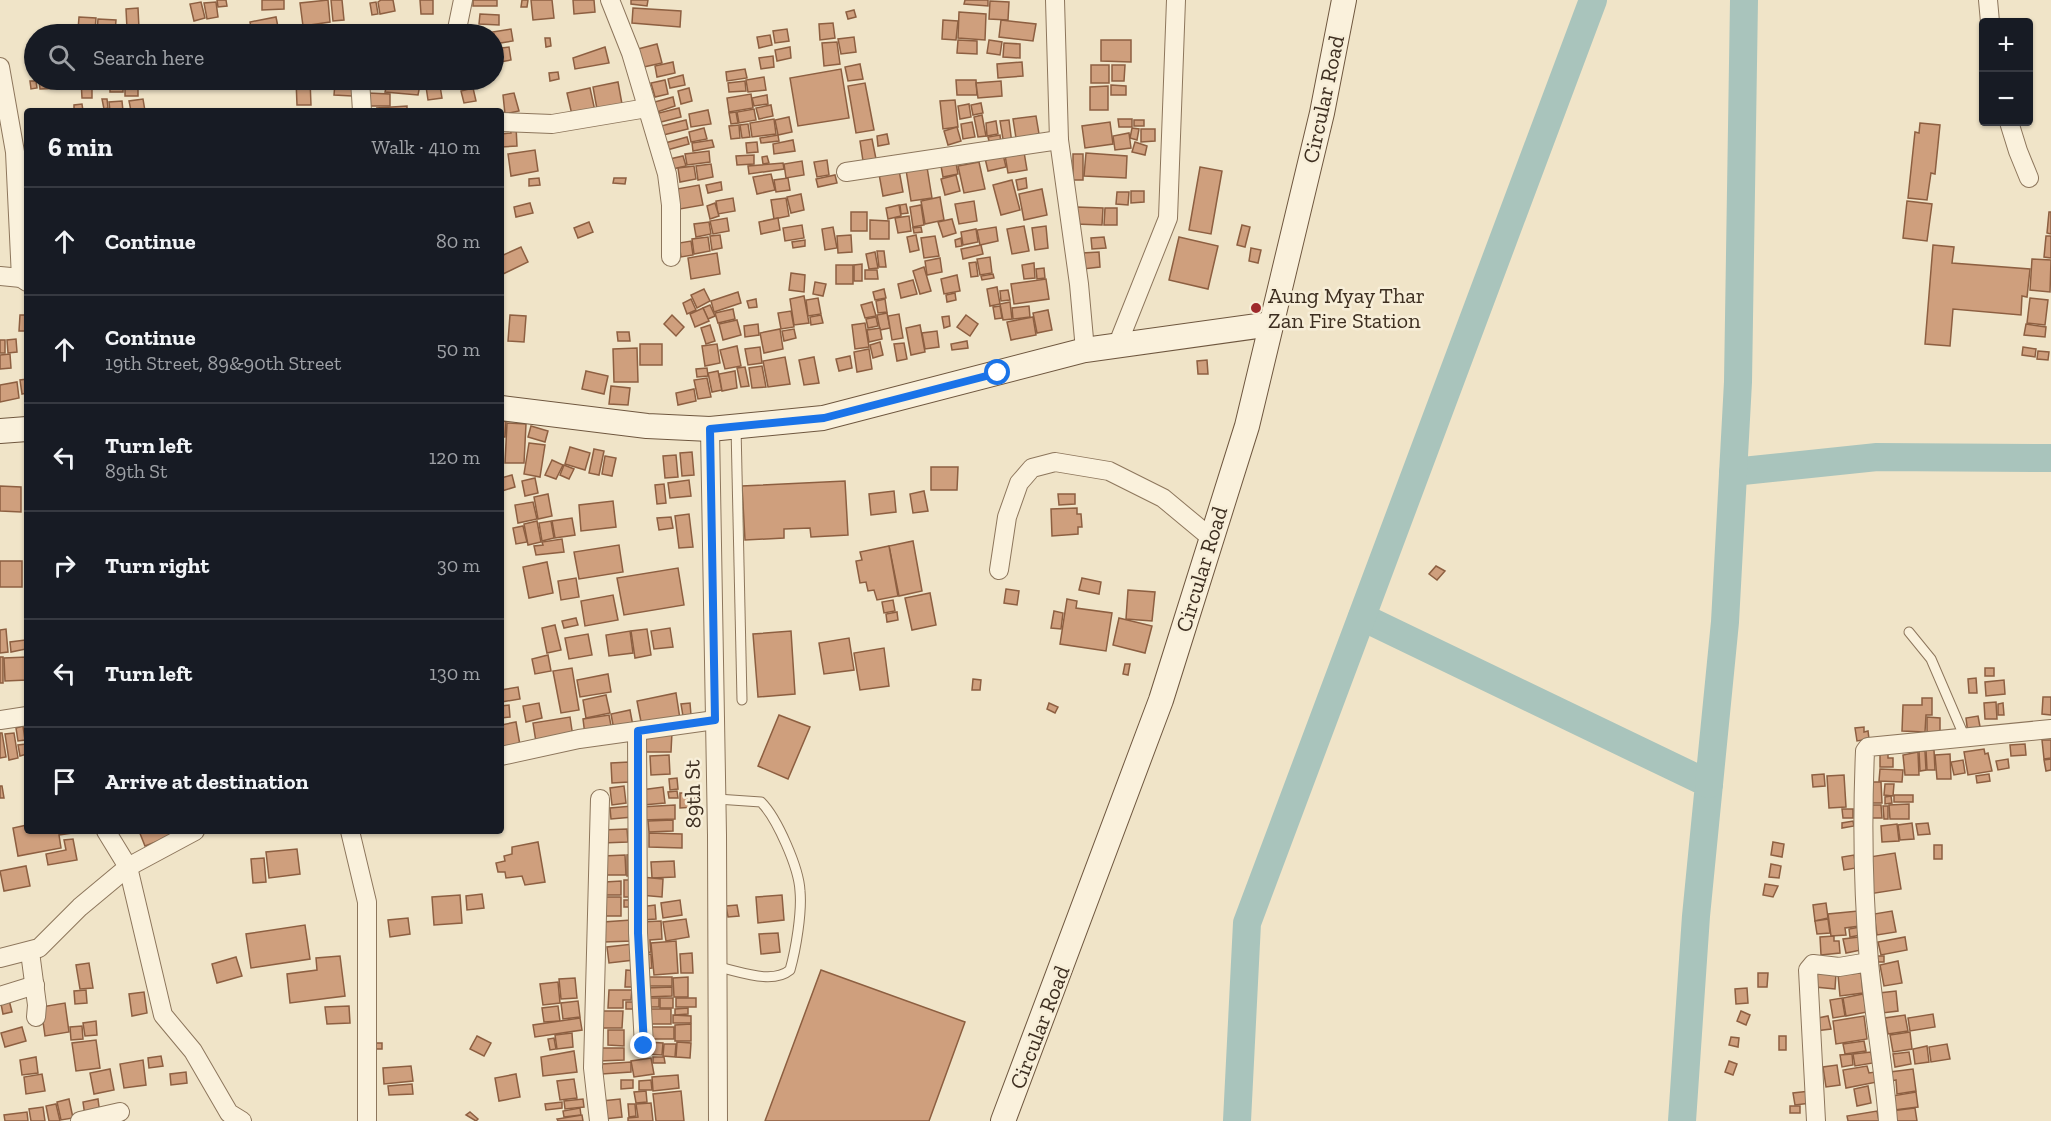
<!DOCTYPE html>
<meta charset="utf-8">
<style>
body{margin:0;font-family:"Zilla Slab",serif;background:#242831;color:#f1f3f6}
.controls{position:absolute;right:18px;top:18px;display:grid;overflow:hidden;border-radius:6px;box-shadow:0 2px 4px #0004}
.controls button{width:54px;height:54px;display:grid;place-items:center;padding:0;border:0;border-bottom:2px solid #363941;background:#171b24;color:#f1f3f6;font:30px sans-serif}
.stop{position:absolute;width:18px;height:18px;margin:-14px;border:4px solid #1a73e8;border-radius:50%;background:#fff}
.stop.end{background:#1a73e8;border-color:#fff;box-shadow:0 2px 6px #0008}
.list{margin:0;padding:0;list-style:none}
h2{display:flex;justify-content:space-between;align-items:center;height:78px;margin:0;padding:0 24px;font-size:26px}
h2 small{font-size:20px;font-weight:400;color:#9ea1a6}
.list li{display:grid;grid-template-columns:39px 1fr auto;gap:18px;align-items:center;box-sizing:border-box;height:108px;padding:0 24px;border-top:2px solid #363941}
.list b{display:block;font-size:22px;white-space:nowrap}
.list p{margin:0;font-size:20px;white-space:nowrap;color:#9ea1a6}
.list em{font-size:20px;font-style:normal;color:#9ea1a6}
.icon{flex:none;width:33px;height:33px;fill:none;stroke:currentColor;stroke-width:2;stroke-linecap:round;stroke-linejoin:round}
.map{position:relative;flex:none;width:2051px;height:1121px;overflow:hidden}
.search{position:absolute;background:#171b24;box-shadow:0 2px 4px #0004;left:24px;top:24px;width:480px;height:66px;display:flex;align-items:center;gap:15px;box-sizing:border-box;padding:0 21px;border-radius:33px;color:#9ea1a6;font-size:22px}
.panel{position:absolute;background:#171b24;box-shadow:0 2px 4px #0004;left:24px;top:108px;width:480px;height:726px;border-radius:6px}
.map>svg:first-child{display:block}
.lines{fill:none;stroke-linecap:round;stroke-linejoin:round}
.river{stroke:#a9c4bc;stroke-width:28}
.building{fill:#cf9f7d;stroke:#8d5f41;stroke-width:1.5}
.lane-casing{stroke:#8d765c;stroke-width:11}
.street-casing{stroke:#8d765c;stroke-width:20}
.secondary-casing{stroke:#6f573f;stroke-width:26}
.lane{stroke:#faf1dc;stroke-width:9}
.street{stroke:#faf1dc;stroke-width:18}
.secondary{stroke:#faf1dc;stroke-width:24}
.route{stroke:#1a73e8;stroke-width:8}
.poi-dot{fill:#9e2a2b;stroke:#f7eed8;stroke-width:2}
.labels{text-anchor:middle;stroke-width:5;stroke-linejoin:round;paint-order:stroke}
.street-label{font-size:22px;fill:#3d2e20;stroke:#f7eed8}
.poi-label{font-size:22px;fill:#3d2e20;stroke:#f7eed8;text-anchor:start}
</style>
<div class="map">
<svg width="2051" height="1121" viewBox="0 0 2051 1121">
<rect width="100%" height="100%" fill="#f0e4c8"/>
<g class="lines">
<g class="river">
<polyline points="1733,472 1877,457 2051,458"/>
<polyline points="1362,617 1709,784 1696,916 1682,1121"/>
<polyline points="1709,784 1725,622 1738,382 1744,0"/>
<polyline points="1237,1121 1247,923 1593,0"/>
</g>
</g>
<g class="building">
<polygon points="217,0 226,0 227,6 218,7"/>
<polygon points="262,0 284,0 284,9 262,10"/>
<polygon points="328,0 330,22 303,26 300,3"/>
<polygon points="331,0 342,0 344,20 333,21"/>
<polygon points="381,0 393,0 395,11 380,14 378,2"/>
<polygon points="420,0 433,0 433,14 421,14"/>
<rect x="473" y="0" width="24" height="6"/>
<polygon points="522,0 528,0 527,7 521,7"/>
<polygon points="531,0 552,0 554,18 533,20"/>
<polygon points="573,0 594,0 595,12 574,14"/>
<polygon points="631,0 648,0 647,6 631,4"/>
<polygon points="965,0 988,0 988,6 964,4"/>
<polygon points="990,1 1009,2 1008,20 989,19"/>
<polygon points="201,2 205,18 194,21 190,4"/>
<polygon points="216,2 218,17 207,19 204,3"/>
<polygon points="376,2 378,14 372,15 370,3"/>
<polygon points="138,8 139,28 127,29 126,9"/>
<polygon points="633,8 681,11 680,27 632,23"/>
<polygon points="854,10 856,17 848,19 846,12"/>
<polygon points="959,12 986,14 985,40 958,38"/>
<polygon points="480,14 499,15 499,25 479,24"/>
<polygon points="79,17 96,18 95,31 78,30"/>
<polygon points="276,17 278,27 252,32 250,22"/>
<polygon points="98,19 116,20 115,33 97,32"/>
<polygon points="943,20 958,21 956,40 942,39"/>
<polygon points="1001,20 1036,24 1033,41 999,37"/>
<polygon points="833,23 835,38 820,40 819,24"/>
<polygon points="379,25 381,34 365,34 363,29"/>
<polygon points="429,28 430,34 410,34 410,30"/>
<polygon points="511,29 513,41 494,44 494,34 480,34"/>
<polygon points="787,29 789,41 775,43 773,31"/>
<polygon points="407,30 408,34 395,34 395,33"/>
<polygon points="770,35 772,45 759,48 757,37"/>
<polygon points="854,37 856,52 841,54 838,39"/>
<polygon points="545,38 550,38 551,46 546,47"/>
<polygon points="958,40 977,41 977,54 957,53"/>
<polygon points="989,40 1002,42 1000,55 987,53"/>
<polygon points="1101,40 1131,40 1131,62 1101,61"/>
<polygon points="837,42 840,64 824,66 822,43"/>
<polygon points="1004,43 1020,44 1020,58 1003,57"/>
<polygon points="657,44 662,63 639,68 634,50"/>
<polygon points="509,47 511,60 494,63 494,49"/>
<polygon points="605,47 609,63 575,69 573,58"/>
<polygon points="790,47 791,58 777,61 775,50"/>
<polygon points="773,56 774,67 761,69 759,58"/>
<polygon points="673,62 675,73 657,77 655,66"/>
<polygon points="1022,62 1023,76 998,78 997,64"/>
<polygon points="860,64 863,79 848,81 845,67"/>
<rect x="1091" y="65" width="18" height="18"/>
<polygon points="1112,65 1125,65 1124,81 1112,81"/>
<polygon points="745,69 747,78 727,81 726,72"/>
<polygon points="841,69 849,118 798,126 790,78"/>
<polygon points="558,72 559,79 550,81 549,73"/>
<polygon points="683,75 685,85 670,88 668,79"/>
<polygon points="764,77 766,90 748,92 746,80"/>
<polygon points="39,80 67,80 67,88 40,89"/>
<polygon points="81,80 92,80 92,98 82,98"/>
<rect x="110" y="80" width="13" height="12"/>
<rect x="125" y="80" width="13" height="16"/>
<polygon points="296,80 310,80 311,105 297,105"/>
<polygon points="388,80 421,80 418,95 385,92"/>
<polygon points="425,80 439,80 442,98 428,100"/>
<polygon points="665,80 668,94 655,97 651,83"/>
<polygon points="956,80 976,80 977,95 957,95"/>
<polygon points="30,81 36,81 37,88 31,89"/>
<polygon points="69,81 78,81 79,86 69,86"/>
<polygon points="745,81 746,91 729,92 728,83"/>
<polygon points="1001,81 1002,96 978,98 976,83"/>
<polygon points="618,82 622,104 597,109 593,87"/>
<polygon points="335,83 353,84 352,96 334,95"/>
<polygon points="865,83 874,130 856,133 848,86"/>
<polygon points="1111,85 1126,86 1126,95 1111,95"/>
<polygon points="1108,86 1108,110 1090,110 1090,87"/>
<polygon points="473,88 476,101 464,103 461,91"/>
<polygon points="590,88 595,111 572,115 567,93"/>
<polygon points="689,88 692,101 681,104 678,91"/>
<polygon points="368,93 390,94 390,106 368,106"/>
<polygon points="514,93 519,111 505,114 503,95"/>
<polygon points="751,94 753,108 729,112 727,98"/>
<polygon points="767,95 768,104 754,106 752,98"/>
<polygon points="673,97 675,106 654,113 651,103"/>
<polygon points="102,99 107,99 108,108 104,109"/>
<polygon points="143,99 145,111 131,111 129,101"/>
<polygon points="955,100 958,127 943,129 940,101"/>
<polygon points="122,101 123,111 110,111 109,102"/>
<polygon points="981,103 983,113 973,115 971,105"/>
<polygon points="82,104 83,111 74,111 74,105"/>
<polygon points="969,104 971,117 960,119 958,106"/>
<polygon points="771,105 773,116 759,119 756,108"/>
<polygon points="407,106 407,111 378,111 377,108"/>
<polygon points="679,108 681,117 657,123 655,114"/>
<polygon points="754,109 756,120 739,123 737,112"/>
<polygon points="708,110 711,124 691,127 689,114"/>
<polygon points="736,112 738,123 731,124 729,113"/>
<polygon points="982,115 986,136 978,137 974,117"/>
<polygon points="1036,116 1039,134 1016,138 1013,119"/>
<polygon points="789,117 792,132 778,135 775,120"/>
<polygon points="774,119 776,134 752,137 750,123"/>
<polygon points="1118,119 1132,119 1132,127 1119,127"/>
<polygon points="686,120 688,129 659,136 657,127"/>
<polygon points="1009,120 1012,144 1004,145 1000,121"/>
<rect x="1134" y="120" width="10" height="6"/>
<polygon points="996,121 998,134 987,136 986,123"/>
<polygon points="972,122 975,137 963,139 961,124"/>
<polygon points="1110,122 1113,144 1085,148 1082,126"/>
<polygon points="1920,123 1940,125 1935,174 1931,173 1927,200 1908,198 1915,132 1919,133"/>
<polygon points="748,124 750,137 742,138 740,125"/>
<polygon points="739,125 740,138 731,139 729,126"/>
<polygon points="510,126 516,126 517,146 501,147 501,134 511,133"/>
<polygon points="957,127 961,141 948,145 944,131"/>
<polygon points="704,128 707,139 691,142 689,132"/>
<polygon points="1132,128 1139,129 1137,140 1130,138"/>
<polygon points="1141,129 1155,129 1155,141 1141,142"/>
<polygon points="1129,133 1131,148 1115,150 1113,136"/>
<polygon points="887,134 889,144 878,146 877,136"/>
<polygon points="778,135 779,141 761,143 760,138"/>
<polygon points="1000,135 1001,144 990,145 988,137"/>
<polygon points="687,137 689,144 667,150 665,143"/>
<polygon points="872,139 876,159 863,161 860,141"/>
<polygon points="712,140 714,147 693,151 692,143"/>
<polygon points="793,140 795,151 774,154 773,144"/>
<polygon points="757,142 758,152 747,153 746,143"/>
<polygon points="1135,142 1147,146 1145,155 1132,152"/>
<polygon points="535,150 538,171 511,176 508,154"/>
<polygon points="1002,150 1006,167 988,171 984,154"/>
<polygon points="709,151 710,162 687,165 685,154"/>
<polygon points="1024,152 1027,170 1008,173 1005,155"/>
<polygon points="1086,153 1127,156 1126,178 1084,176"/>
<rect x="1073" y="154" width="10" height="26"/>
<polygon points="754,155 754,164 737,165 736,156"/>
<polygon points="683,156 686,166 668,170 665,160"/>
<polygon points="767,156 769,163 763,164 762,157"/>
<polygon points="827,160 829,175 817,177 814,162"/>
<polygon points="802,161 804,175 786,178 784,164"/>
<polygon points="979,162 985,189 964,193 958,166"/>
<polygon points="783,163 784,169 749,174 748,166"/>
<polygon points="956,163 958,174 943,177 941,166"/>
<polygon points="711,164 713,177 698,180 696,166"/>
<polygon points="694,166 696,179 680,182 678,168"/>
<polygon points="927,167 932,198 911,201 906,170"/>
<polygon points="1200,167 1222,171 1211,234 1189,230"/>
<polygon points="899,170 903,192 883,196 879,174"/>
<polygon points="771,174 775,190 757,194 753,177"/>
<polygon points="835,175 837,183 818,187 816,179"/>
<polygon points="956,175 960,191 945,195 941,179"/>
<polygon points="539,178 540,185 529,186 529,179"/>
<polygon points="614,178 626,178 625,184 613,183"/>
<polygon points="788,178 790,190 776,192 774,180"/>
<polygon points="1026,178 1027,188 1018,190 1016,180"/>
<polygon points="1012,180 1020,210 1001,215 993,185"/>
<polygon points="721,182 722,190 708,193 706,185"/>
<polygon points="699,185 703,205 680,209 677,189"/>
<polygon points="1042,189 1047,215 1024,220 1019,194"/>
<polygon points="1131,191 1144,191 1144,202 1131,203"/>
<polygon points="1117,192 1129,192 1128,205 1116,204"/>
<polygon points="801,194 804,210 791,213 787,197"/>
<polygon points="940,197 944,220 925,224 921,201"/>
<polygon points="733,198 735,211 718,214 716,201"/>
<polygon points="786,198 789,216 774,219 771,200"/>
<polygon points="974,201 977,221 959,224 955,204"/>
<polygon points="1907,201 1932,204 1927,241 1903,238"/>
<polygon points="530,203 533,213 516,217 514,207"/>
<polygon points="715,203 719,216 710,219 707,206"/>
<polygon points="906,204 908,213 901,214 900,205"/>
<polygon points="899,205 901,216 888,219 886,208"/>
<polygon points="921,205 924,225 913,227 910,207"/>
<polygon points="1076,207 1103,208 1102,225 1076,224"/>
<polygon points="1105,208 1117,208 1117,225 1104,225"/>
<rect x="851" y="212" width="16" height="19"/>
<polygon points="2049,212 2051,212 2051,234 2047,233"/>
<polygon points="909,216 911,231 898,233 895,218"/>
<polygon points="727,218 729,231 713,234 710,221"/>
<polygon points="778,218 780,230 761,234 759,222"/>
<polygon points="952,219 956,233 943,237 938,222"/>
<polygon points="870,220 889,221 889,239 870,239"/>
<polygon points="589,222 593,232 578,238 574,228"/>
<polygon points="709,222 711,234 696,237 694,224"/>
<polygon points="802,225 804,238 785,241 783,228"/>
<polygon points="1242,225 1250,227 1245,247 1237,245"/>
<polygon points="1024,226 1029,251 1012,254 1007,229"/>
<polygon points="1046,226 1048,248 1035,250 1032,228"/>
<polygon points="833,227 837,248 825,250 822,229"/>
<polygon points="921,227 922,232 914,233 913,228"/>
<polygon points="996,227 998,241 980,245 977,230"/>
<polygon points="976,229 978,242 963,245 961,232"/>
<polygon points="720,235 722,248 712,250 710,236"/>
<polygon points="851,235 852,252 838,253 837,236"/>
<polygon points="916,235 919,250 910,252 907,237"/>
<polygon points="935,236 939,256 924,258 921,238"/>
<polygon points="2046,236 2051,236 2051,258 2044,257"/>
<polygon points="708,237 710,251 694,254 692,239"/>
<polygon points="1104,237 1106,248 1092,249 1091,238"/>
<polygon points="1179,237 1218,246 1208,289 1169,280"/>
<polygon points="961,238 962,246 956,247 955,240"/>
<polygon points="805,240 805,246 793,248 792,242"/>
<polygon points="691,241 693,255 681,257 679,243"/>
<polygon points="981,245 983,254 963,259 961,249"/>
<polygon points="1933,245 1954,247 1952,263 2030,269 2027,297 2022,296 2021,315 1953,309 1950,346 1925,344"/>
<polygon points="521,247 528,262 501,275 501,256"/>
<polygon points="1251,248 1261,250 1258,263 1249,261"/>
<polygon points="877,251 884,251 886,267 879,267"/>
<polygon points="875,252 878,268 869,269 866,254"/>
<polygon points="1099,252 1100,267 1083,269 1082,253"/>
<polygon points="717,253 720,274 691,279 688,258"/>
<polygon points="990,257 992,273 980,275 977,259"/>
<polygon points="940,258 942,272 927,275 925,261"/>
<polygon points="2032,259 2051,260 2050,292 2030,290"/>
<polygon points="976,262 978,276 971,277 969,263"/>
<polygon points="1034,263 1035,278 1024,279 1022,265"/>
<polygon points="862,264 862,281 854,281 854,265"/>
<rect x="836" y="265" width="17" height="19"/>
<polygon points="924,267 931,291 920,294 913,271"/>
<polygon points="1044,268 1045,278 1037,279 1036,269"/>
<polygon points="865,270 877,270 878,279 865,279"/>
<polygon points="791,273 805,275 804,292 789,290"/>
<polygon points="993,274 994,278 982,280 981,276"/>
<polygon points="957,275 960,291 944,294 941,279"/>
<polygon points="1046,279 1049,299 1014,304 1011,284"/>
<polygon points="913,280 917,294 901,298 898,284"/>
<polygon points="815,282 826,284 823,296 813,294"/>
<polygon points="997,287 1000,304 990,306 987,289"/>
<polygon points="704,289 710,301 697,308 691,295"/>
<polygon points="884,289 886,298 875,300 873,292"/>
<polygon points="1008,290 1010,300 1001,301 1000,291"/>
<polygon points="738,292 741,303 714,312 711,301"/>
<polygon points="955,293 956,300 947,302 946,295"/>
<polygon points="804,296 809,323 794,325 790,299"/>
<polygon points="818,298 821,314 808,316 806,300"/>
<polygon points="2030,298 2048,300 2045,325 2027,323"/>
<polygon points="691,299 696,310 687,314 683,303"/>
<polygon points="756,299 757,307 749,308 747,301"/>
<polygon points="885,299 887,312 878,313 876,301"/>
<polygon points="872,302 876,316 865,318 861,305"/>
<polygon points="1010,302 1012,319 1003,320 1000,304"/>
<polygon points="710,305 715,316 708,319 703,308"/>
<polygon points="1000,306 1002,318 995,319 993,307"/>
<polygon points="1029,306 1030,317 1013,319 1012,308"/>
<polygon points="703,308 709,321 695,327 690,314"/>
<polygon points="733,309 735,319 718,323 715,313"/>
<polygon points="1048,310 1052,330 1037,333 1033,313"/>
<polygon points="791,311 794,327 781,329 778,313"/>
<polygon points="887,313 890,328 880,330 877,315"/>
<polygon points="899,314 903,338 892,340 888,316"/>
<polygon points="20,315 27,315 27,331 19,331"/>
<polygon points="510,315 526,316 524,342 508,341"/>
<polygon points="672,315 684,327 676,336 664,324"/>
<polygon points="821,315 823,323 811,325 810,317"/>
<polygon points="966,315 978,324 970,336 957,327"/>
<polygon points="949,316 950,326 944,328 942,317"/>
<polygon points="876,317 878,326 868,328 866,319"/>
<polygon points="1033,317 1036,335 1011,340 1007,322"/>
<polygon points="737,320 741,335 723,340 719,324"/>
<polygon points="865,323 869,347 855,349 852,325"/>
<polygon points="758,324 759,335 745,337 744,326"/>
<polygon points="2026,324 2046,327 2045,337 2024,335"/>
<polygon points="710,325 715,341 706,344 701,328"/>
<polygon points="920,325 925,352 911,355 906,328"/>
<polygon points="880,328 882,339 869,342 867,330"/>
<polygon points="780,329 783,349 764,353 760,333"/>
<polygon points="794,329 796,338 784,341 782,331"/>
<polygon points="937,331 939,347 925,349 922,333"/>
<polygon points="617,332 629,332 630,341 618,341"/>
<polygon points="16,339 17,352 8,353 7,340"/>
<rect x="0" y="340" width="5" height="13"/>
<polygon points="967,341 968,348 952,350 951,344"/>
<polygon points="880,342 883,355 873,358 870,345"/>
<polygon points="904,343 907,359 897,361 894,344"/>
<rect x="640" y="344" width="22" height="21"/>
<polygon points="717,344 720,363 705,366 702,346"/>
<polygon points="737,346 741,366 725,369 720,350"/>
<polygon points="760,347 762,363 748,365 745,349"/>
<polygon points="2023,347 2036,349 2035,357 2022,355"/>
<polygon points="637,348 638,382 614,382 613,349"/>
<polygon points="869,349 872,369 857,372 854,352"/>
<polygon points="2038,351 2049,352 2048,360 2037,359"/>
<polygon points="10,354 11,368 0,369 0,355"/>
<polygon points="850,356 852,368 839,371 836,359"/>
<polygon points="785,357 790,384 768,387 763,361"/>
<polygon points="814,357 819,383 804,385 799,360"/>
<polygon points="1207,360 1208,374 1198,374 1197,361"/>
<polygon points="762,366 766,387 752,388 749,368"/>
<polygon points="745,367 749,386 741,387 737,368"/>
<polygon points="707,368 708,376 697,377 696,369"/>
<polygon points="586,371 608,376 604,394 582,389"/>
<polygon points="718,371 722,390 712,392 708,373"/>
<polygon points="735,371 737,388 722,391 719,374"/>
<polygon points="707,378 711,397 698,399 694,380"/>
<polygon points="27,379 27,393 22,394 20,380"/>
<polygon points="17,382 19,398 0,402 0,385"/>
<polygon points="611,386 630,388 628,405 609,404"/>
<polygon points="694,389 696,401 678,405 676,393"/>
<polygon points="501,420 506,421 505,437 501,437"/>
<polygon points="507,423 526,424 524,463 505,463"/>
<polygon points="531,426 548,431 545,442 528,437"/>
<polygon points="529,443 545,445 540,477 524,474"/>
<polygon points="570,447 590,453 585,470 565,464"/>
<polygon points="594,449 604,451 599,475 589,473"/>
<polygon points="692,452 694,475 682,476 680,453"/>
<polygon points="676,455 678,477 665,478 663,456"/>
<polygon points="605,456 616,458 612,476 602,474"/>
<polygon points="552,460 563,465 556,479 545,475"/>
<polygon points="564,465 574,469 569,479 560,475"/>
<polygon points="931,467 958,467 957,490 931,490"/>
<polygon points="512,475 515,487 502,491 501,478"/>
<polygon points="535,478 538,493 525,496 522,481"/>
<polygon points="689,480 691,496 670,498 668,483"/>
<polygon points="845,481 848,535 811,537 810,528 784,529 784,538 745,540 742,486"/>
<polygon points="664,484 666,503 657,504 655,485"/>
<polygon points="0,486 21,487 21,512 0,511"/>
<polygon points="894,491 896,512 871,515 869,494"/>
<polygon points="924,491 928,511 913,513 910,494"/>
<polygon points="548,494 552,516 538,519 534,497"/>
<polygon points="1058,494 1075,494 1075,504 1059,505"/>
<polygon points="613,501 616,527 581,531 579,505"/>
<polygon points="533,502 537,519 518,523 515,505"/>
<polygon points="1077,508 1077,514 1081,514 1082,527 1078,527 1078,534 1052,536 1051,509"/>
<polygon points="689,514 693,547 679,548 675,516"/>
<polygon points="671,517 673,528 659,530 657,518"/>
<polygon points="572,518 575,535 555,538 552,521"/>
<polygon points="537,521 541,542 528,545 524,524"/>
<polygon points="551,521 554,538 542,541 539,523"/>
<polygon points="523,526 527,542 516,544 513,528"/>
<polygon points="562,539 564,552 536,555 534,546 543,545 542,542"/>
<polygon points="913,541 922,591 899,596 889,546"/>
<polygon points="619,545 623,572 579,579 574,552"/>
<polygon points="889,546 898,596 877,600 874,590 868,591 866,582 860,583 856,561 862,560 860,552"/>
<rect x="0" y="561" width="22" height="26"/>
<polygon points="547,562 553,593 529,598 523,567"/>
<polygon points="1436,566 1445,571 1437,580 1429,574"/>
<polygon points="678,568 684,605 624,615 617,578"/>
<polygon points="576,578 579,597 561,600 558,581"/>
<polygon points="1082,578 1101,582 1099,594 1079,590"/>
<polygon points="1006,589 1019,591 1017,605 1004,603"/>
<polygon points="1128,590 1155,592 1152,621 1126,619"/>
<polygon points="930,593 936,625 912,630 905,598"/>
<polygon points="613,595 618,620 585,626 581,601"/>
<polygon points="1067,599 1077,601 1076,608 1112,613 1106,651 1060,644"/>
<polygon points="893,600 895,611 884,613 882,602"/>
<polygon points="1054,611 1063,613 1061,629 1051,628"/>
<polygon points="897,612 898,620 887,622 886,614"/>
<polygon points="576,618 578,625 564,628 562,621"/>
<polygon points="1119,618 1152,626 1145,653 1113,645"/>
<polygon points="555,625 561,650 547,653 542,628"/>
<polygon points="670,628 673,647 654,649 651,631"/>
<polygon points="6,629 8,652 0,653 0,630"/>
<polygon points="647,629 651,655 635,658 631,631"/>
<polygon points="630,631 633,653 609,656 606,635"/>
<polygon points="791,631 795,694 758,697 753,634"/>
<polygon points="588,634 592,655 569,659 565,638"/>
<polygon points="849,638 854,670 824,674 819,643"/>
<polygon points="25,640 26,649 11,652 10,642"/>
<polygon points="884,648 889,686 860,690 854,653"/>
<polygon points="548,655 551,671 535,674 532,659"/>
<rect x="0" y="657" width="3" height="26"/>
<polygon points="27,657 27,680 5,681 4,658"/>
<polygon points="1125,664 1130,664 1128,675 1123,674"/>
<polygon points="572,668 579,710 561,713 553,671"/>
<rect x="1985" y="668" width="9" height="8"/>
<polygon points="608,674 611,692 580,697 577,680"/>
<polygon points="1976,678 1977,693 1969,693 1968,679"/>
<polygon points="973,679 981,680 980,690 972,690"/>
<polygon points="2004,680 2005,694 1986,696 1985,682"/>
<polygon points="518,687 520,699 501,702 501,690"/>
<polygon points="676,693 680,719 642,727 637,701"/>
<polygon points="606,695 610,713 586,718 583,700"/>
<polygon points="2043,697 2051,697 2051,715 2042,714"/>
<polygon points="1922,698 1932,698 1932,715 1926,715 1925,732 1902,731 1903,705 1922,705"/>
<polygon points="1996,702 1997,719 1985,719 1984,703"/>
<polygon points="539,703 542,718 526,722 523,706"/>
<polygon points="690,703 691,715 683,716 681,704"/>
<polygon points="1049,703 1058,707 1055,713 1047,709"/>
<polygon points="2003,703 2004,715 1998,715 1998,704"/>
<polygon points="509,705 510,717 501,718 501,706"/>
<polygon points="630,710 633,726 614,730 611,714"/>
<polygon points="609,715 612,731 585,735 583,719"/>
<polygon points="779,715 810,727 788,779 758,766"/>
<polygon points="1978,716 1981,732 1968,734 1966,718"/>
<polygon points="570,717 573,737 536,742 533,723"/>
<polygon points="1927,717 1940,718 1940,733 1927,732"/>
<polygon points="516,722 520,745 501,749 501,725"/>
<polygon points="23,726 25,740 18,741 16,728"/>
<polygon points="1864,727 1864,732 1868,731 1869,739 1857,741 1855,728"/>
<polygon points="639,732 672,732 671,752 638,752"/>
<polygon points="0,733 2,733 6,757 0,758"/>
<polygon points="14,733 18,758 9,760 5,734"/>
<polygon points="2042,740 2051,740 2051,758 2044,759"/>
<polygon points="26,744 27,754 20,756 18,745"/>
<polygon points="2025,744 2026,755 2011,756 2010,745"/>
<polygon points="1984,749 1985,754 1988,753 1992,771 1968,775 1964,752"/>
<polygon points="1926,750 1934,750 1935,770 1927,770"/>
<polygon points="1919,751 1925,751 1926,770 1920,771"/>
<polygon points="1918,752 1919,775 1905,775 1903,755"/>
<polygon points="1880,753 1888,753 1888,758 1893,758 1893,767 1880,767"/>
<polygon points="1950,754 1951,779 1937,779 1935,755"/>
<polygon points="669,755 670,774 651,775 650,756"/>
<polygon points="2008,759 2009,768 1998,770 1996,761"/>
<polygon points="2051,759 2051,770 2046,771 2044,760"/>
<polygon points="1963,760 1965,773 1954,775 1951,762"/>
<polygon points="629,762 629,782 612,783 611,763"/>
<polygon points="1880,769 1903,770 1902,782 1879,781"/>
<polygon points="1824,774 1825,786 1813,787 1812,775"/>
<polygon points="1989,774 1990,781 1977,783 1976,776"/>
<polygon points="1844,775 1846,807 1829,808 1827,776"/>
<polygon points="677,778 678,789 670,790 669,779"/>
<polygon points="1868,782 1881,782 1882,803 1869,803"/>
<polygon points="1885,784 1894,784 1893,796 1884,795"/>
<polygon points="0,786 2,786 4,798 0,798"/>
<polygon points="624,786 626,803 612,805 610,788"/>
<polygon points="663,787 665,803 643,805 641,790"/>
<polygon points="677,791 678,798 669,798 668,792"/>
<polygon points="680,793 695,793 695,807 680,808"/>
<rect x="1894" y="795" width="19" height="7"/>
<polygon points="1891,796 1892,803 1885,804 1885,797"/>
<polygon points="1909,804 1909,819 1890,819 1889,805"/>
<polygon points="675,805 675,819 641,820 640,807"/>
<polygon points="1870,805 1881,805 1882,818 1870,818"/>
<polygon points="632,806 633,817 611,819 610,808"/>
<polygon points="1883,806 1888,806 1888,819 1884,819"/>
<polygon points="1842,809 1853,809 1853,818 1843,818"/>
<polygon points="673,820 673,831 649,832 648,821"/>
<polygon points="1853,821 1854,826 1842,828 1842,823"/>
<polygon points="1912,823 1914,839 1900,840 1898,825"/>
<polygon points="1928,823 1930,834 1918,835 1916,824"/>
<polygon points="1897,824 1899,841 1882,842 1881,826"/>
<polygon points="27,825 27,831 79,832 59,835 61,848 18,856 13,828"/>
<polygon points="627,829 628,842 602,843 602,830"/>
<polygon points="139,831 170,831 172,836 145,846"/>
<polygon points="649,833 682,834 682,848 649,847"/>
<polygon points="73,839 77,860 48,865 46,854 66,850 64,840"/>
<polygon points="538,842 545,882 525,885 522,876 506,878 505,872 498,872 496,863 505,861 504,856 512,854 512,847"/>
<polygon points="1773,842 1784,844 1782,857 1771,855"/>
<rect x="1934" y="845" width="8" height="14"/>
<polygon points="297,849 300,874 269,878 266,852"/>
<polygon points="1895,853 1901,889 1869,894 1863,858"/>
<polygon points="636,854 637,876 627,876 627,855"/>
<polygon points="625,855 626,875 603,875 603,856"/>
<polygon points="1854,855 1856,868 1844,870 1842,857"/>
<polygon points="264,858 266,882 253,883 251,859"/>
<polygon points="674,861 675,877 652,878 651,862"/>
<polygon points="1771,864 1781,866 1779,878 1769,877"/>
<polygon points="26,866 30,886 4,891 0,871"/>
<polygon points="641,877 663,879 662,897 640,895"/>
<rect x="624" y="880" width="10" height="17"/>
<polygon points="621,881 621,895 605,895 605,882"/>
<polygon points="1765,884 1778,886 1773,897 1763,895"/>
<polygon points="482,894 484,908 467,910 466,896"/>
<polygon points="460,895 462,923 434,925 432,897"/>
<polygon points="782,895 784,920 758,923 756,897"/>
<rect x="602" y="897" width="19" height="19"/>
<rect x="624" y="900" width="9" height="7"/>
<polygon points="680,900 682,915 663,918 661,903"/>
<polygon points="1826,903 1828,918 1815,921 1813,905"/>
<polygon points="655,905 656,919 641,920 640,907"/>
<polygon points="737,905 739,916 728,917 726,906"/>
<polygon points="1858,911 1860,926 1845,928 1846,935 1831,936 1828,914"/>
<polygon points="1892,911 1896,932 1877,935 1874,914"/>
<polygon points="408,918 410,934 390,937 388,920"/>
<polygon points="686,919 689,937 666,941 663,922"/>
<polygon points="1828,919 1830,933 1817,934 1815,921"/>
<polygon points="631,920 632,941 604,942 603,922"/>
<polygon points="661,921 662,939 650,940 651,952 642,953 640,922"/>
<polygon points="305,925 310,959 251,968 246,934"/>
<polygon points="1860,927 1861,935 1850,937 1849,929"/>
<polygon points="778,933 780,952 761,954 759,934"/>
<polygon points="1834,936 1834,941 1839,941 1840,953 1821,955 1820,937"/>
<polygon points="1859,937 1861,950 1846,953 1843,939"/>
<polygon points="1905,937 1907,950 1881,955 1878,942"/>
<polygon points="676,941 678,973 654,975 651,943"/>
<polygon points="633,944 634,960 609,963 607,947"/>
<polygon points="692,953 693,973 681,973 680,954"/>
<polygon points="651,954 652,968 643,969 641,955"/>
<polygon points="340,956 345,996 290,1003 287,974 317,970 316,958"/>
<rect x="1874" y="956" width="10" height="6"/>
<polygon points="236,957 242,976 217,983 212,964"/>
<polygon points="1898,961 1902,983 1884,986 1880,965"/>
<polygon points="89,963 93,988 80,989 76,965"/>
<polygon points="626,970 637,971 636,987 625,987"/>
<polygon points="821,970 965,1022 929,1121 765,1121"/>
<polygon points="1817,971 1836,973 1835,989 1815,987"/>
<polygon points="1758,973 1768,973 1767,987 1758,987"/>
<polygon points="1861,973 1863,993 1840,996 1838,975"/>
<rect x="647" y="977" width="25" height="9"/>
<polygon points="688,977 688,997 674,997 673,978"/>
<polygon points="575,978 577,998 561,999 559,979"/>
<polygon points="558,982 560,1003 543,1005 540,984"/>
<polygon points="672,987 672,996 646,997 646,988"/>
<polygon points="1747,988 1748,1003 1736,1004 1735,989"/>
<polygon points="86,990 87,1003 75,1004 74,991"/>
<polygon points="609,990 632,990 631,1000 623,1000 623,1008 608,1008"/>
<polygon points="1896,991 1898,1011 1882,1013 1879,993"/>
<polygon points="144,992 147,1013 132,1016 129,994"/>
<polygon points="1863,994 1867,1012 1846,1016 1843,998"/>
<polygon points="8,996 12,1012 3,1014 0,999"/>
<rect x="647" y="998" width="12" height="9"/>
<rect x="660" y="998" width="13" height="10"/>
<rect x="676" y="998" width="20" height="9"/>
<polygon points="1842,998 1845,1016 1833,1018 1830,1000"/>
<polygon points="578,1001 580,1017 563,1019 561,1003"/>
<rect x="626" y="1002" width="7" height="7"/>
<polygon points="65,1003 69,1032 45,1036 41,1007"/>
<polygon points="349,1006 350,1023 327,1024 325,1007"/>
<polygon points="558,1006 560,1021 544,1022 542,1008"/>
<polygon points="688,1008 688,1014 675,1015 675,1009"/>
<rect x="648" y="1009" width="23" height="15"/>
<polygon points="603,1011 623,1011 622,1028 603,1028"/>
<polygon points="1741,1011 1750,1015 1746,1025 1737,1021"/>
<polygon points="1933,1014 1935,1027 1910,1031 1908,1018"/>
<polygon points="673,1015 691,1016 691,1023 673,1023"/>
<polygon points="1905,1015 1908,1031 1888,1034 1885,1018"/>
<polygon points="1828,1016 1831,1029 1815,1031 1813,1019"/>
<polygon points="1864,1016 1867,1039 1836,1044 1833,1021"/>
<polygon points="580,1018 582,1030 535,1037 533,1025"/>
<polygon points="96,1021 97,1035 85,1036 83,1023"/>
<polygon points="691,1024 691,1041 675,1041 675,1025"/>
<polygon points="82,1026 83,1039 71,1040 70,1027"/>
<polygon points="22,1027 26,1041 5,1047 1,1033"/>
<rect x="647" y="1027" width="27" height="12"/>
<polygon points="608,1030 624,1030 624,1046 608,1045"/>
<polygon points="1910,1032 1912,1049 1893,1052 1890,1035"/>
<polygon points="572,1033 573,1047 557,1049 555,1035"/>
<polygon points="477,1036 491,1043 484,1056 470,1049"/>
<rect x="1779" y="1036" width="7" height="14"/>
<polygon points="1731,1037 1739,1038 1738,1047 1729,1045"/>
<polygon points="554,1038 556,1049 550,1050 548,1039"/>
<polygon points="96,1040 100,1068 76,1071 72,1043"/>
<polygon points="1864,1041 1866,1051 1845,1054 1843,1044"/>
<polygon points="646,1042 663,1043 662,1055 645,1054"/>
<polygon points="677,1042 691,1043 690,1058 676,1057"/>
<rect x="375" y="1043" width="7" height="6"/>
<polygon points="664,1044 676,1044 675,1057 663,1056"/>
<polygon points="1947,1044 1950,1059 1931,1062 1929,1047"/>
<polygon points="1927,1046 1929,1062 1915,1064 1913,1049"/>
<polygon points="599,1048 624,1048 624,1060 599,1061"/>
<polygon points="574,1051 577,1072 543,1076 541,1057"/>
<polygon points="1871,1052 1873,1063 1855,1066 1853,1054"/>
<polygon points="1909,1052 1911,1064 1895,1067 1893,1054"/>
<polygon points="1852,1054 1853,1065 1842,1067 1840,1055"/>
<polygon points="161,1056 163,1066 149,1068 148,1058"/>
<polygon points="36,1057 38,1073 22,1075 20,1060"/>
<polygon points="653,1057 664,1057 665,1063 653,1063"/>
<polygon points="651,1058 654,1074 634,1077 631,1061"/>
<polygon points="143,1060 146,1085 124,1088 120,1064"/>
<polygon points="1729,1061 1737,1064 1733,1075 1725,1072"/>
<polygon points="631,1062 631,1072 602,1074 602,1064"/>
<polygon points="1837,1065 1840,1085 1826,1087 1823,1067"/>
<polygon points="411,1066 413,1081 384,1084 383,1068"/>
<polygon points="1867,1066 1869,1073 1875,1072 1877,1082 1846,1088 1843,1070"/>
<polygon points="110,1069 114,1090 94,1094 90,1073"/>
<polygon points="1913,1069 1916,1091 1897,1094 1896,1080 1891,1081 1890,1072"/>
<polygon points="186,1072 187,1083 171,1085 170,1074"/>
<polygon points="42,1074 45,1091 26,1094 24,1077"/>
<polygon points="516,1074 520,1097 499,1101 495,1078"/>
<polygon points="678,1075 679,1088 653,1091 652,1077"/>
<polygon points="574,1079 577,1098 560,1100 557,1081"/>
<polygon points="621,1080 633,1080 633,1088 621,1089"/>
<polygon points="651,1080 652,1090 639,1090 639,1081"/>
<polygon points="412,1084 413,1094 389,1095 388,1086"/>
<polygon points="1868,1086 1871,1103 1857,1106 1854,1089"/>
<polygon points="646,1091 647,1102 636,1103 634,1092"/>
<polygon points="681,1091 684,1121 656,1121 653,1094"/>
<polygon points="1810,1091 1811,1103 1795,1105 1793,1093"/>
<polygon points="1916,1092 1918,1107 1894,1110 1892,1096"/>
<polygon points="69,1099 73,1118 61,1120 57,1102"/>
<polygon points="98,1099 100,1114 85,1116 83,1102"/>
<polygon points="583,1099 584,1107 565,1109 564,1101"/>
<polygon points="620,1099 622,1117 604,1119 602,1101"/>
<polygon points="562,1102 562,1108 546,1110 545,1104"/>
<polygon points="651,1103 653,1121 628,1121 628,1118 638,1117 636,1104"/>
<polygon points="56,1104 60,1121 49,1121 46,1106"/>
<polygon points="628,1104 635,1104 636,1116 629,1117"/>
<rect x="1790" y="1106" width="10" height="7"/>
<polygon points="43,1107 45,1121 31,1121 29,1109"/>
<polygon points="580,1108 581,1115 564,1117 563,1111"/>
<polygon points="1915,1108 1917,1121 1893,1121 1891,1111"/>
<polygon points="1877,1111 1879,1121 1848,1121 1847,1116"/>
<polygon points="27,1112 28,1121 5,1121 4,1115"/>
<polygon points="470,1112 478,1119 476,1121 466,1115"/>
<polygon points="582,1115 583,1121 558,1121 557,1119"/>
</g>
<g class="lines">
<g class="lane-casing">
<g id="lane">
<polyline points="736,427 742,700"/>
<polyline points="1909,632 1931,659 1965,738"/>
<path d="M717,799L761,802C777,818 799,868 800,891C802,912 796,949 790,970C772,985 739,971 718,967"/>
</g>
</g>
<g class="street-casing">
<g id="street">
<polyline points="610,0 631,53 667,174 671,205 671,257"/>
<polyline points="1055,0 1059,140 1079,284 1085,350"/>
<polyline points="1988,0 1990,22"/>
<polyline points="456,34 463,0"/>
<polyline points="0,67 15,152 21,278"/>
<polyline points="360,80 362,111"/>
<polyline points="501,122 552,124 647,108"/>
<polyline points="2009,122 2018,151 2029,178"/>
<polyline points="846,172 1059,140"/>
<polyline points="0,276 21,278 27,282"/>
<polyline points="1117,346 1168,218 1176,0"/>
<polyline points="710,429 717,835 718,1121"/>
<polyline points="999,570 1007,517 1019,483 1032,468 1055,462 1109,471 1163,498 1210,537"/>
<polyline points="0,720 27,716"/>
<polyline points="637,731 638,933 644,1046"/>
<polyline points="501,756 579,739 715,720"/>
<polyline points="106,831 128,867 163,1015 193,1051 229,1113 242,1121"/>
<polyline points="350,831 367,902 367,1121"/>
<polyline points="30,952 37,1005 36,1017"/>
<polyline points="0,958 39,948 80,907 128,867 195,831"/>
<polyline points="0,996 35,985"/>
<polyline points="80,1121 120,1112"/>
<polyline points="599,1121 593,1068 600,799"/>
<polyline points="1816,1121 1808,970 1813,964 1839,967 1869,962"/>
<path d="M1888,1121C1884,1068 1874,1015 1869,962C1863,891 1862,822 1865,751L1868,747L2051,729"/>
</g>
</g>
<g class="secondary-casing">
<g id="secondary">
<polyline points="501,408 647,426 710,429 823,418 1085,350 1272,324"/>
<polyline points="0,431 27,429"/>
<polyline points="1003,1121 1161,700 1247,426 1322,113 1344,0"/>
</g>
</g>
<use href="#lane" class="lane"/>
<use href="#street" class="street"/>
<use href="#secondary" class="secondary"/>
</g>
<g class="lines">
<polyline class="route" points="644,1046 638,933 638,731 715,720 710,429 824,418 998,373"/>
</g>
<circle class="poi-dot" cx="1256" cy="308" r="6"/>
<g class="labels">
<g class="street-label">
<text transform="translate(1323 99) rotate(-78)" y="8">Circular Road</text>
<text transform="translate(1201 569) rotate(-73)" y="8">Circular Road</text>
<text transform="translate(692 794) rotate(-91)" y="8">89th St</text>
<text transform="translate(1039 1027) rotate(-69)" y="8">Circular Road</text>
</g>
<g class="poi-label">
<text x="1268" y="303">Aung Myay Thar<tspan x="1268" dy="25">Zan Fire Station</tspan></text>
</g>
</g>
</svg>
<div class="controls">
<button>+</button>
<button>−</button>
</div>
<div class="stop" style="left:998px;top:373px"></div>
<div class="stop end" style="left:644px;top:1046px"></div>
<div class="search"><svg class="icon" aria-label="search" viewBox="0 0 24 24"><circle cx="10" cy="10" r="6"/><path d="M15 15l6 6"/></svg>Search here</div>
<section class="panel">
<h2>6 min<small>Walk · 410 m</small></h2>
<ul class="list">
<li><svg class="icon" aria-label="ahead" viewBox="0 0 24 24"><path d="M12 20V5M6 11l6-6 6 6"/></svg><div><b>Continue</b></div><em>80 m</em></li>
<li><svg class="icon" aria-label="ahead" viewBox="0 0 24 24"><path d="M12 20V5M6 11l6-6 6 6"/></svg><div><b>Continue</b><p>19th Street, 89&amp;90th Street</p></div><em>50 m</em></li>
<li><svg class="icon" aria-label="left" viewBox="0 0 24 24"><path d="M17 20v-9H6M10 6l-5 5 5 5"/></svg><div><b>Turn left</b><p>89th St</p></div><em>120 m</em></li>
<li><svg class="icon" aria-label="right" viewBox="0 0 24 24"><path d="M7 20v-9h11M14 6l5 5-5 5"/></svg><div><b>Turn right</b></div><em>30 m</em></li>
<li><svg class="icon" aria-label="left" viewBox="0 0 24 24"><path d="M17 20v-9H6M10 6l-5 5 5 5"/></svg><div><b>Turn left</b></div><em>130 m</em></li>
<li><svg class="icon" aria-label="arrive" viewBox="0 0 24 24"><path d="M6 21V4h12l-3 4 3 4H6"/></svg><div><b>Arrive at destination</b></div></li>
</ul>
</section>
</div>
